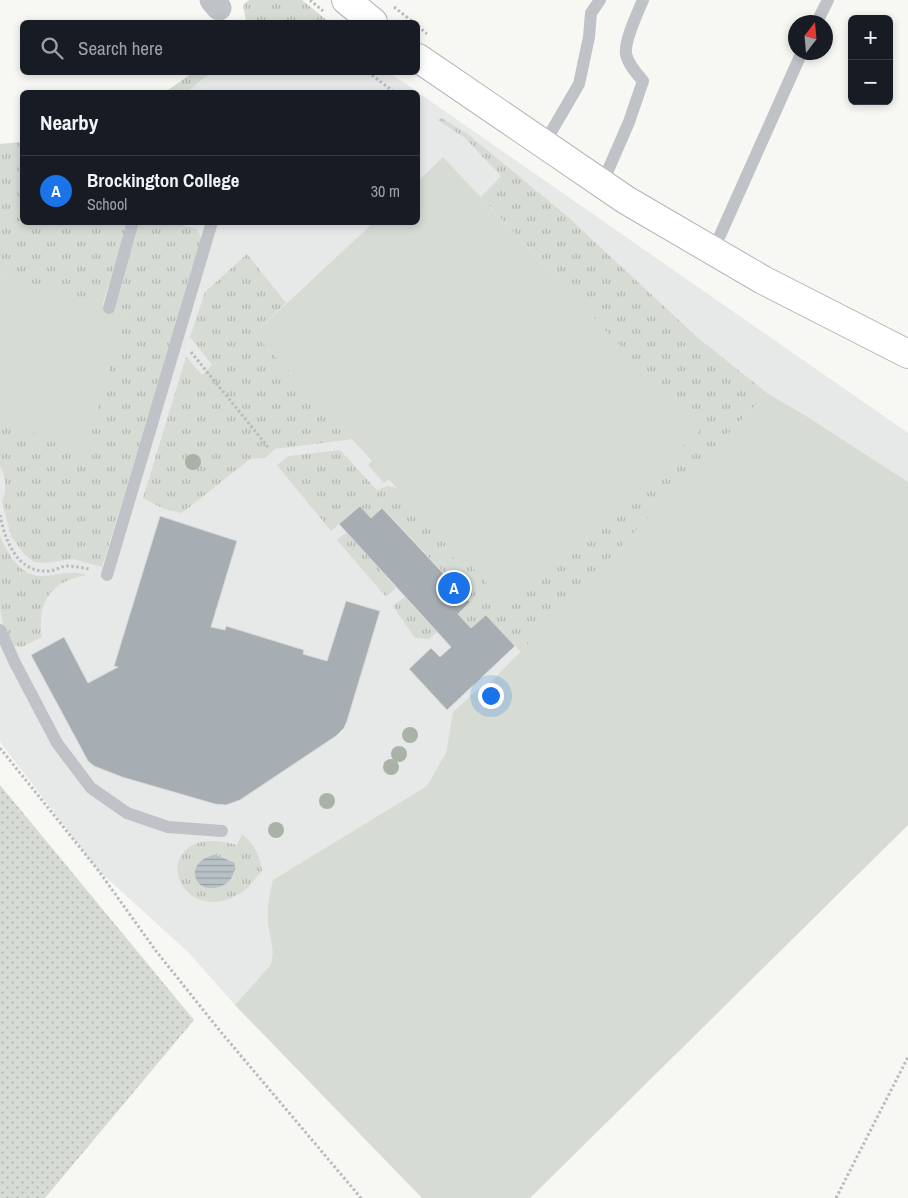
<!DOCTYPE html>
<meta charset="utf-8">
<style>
body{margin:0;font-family:"Archivo Narrow",sans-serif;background:#242831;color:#f1f3f6}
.controls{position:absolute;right:15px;top:15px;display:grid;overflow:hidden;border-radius:8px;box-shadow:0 2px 8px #0003}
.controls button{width:45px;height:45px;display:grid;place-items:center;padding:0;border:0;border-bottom:1px solid #363941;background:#171b24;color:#f1f3f6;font:25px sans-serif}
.compass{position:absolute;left:788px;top:15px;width:45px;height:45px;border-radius:50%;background:#171b24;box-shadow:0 2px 8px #0003;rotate:16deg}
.you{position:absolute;left:490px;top:695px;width:18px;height:18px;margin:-12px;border:4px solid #fff;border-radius:50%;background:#1a73e8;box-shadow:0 0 0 8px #1a73e833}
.badge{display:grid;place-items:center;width:32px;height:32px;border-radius:50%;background:#1a73e8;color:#fff;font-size:16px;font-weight:700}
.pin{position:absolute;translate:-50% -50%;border:2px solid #fff;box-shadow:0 1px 5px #0006}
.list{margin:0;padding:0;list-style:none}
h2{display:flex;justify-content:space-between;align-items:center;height:65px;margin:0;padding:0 20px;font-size:21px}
h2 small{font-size:16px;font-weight:400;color:#9ea1a6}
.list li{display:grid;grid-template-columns:32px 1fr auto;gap:15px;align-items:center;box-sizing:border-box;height:70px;padding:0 20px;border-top:1px solid #363941}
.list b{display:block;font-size:19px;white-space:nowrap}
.list p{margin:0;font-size:16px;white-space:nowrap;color:#9ea1a6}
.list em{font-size:16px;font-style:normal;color:#9ea1a6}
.icon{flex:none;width:28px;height:28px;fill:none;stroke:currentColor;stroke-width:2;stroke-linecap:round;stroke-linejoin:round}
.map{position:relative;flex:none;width:908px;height:1198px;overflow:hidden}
.search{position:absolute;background:#171b24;box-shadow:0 2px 8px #0003;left:20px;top:20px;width:400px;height:55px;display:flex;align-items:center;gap:12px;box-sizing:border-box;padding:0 18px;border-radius:8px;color:#9ea1a6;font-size:19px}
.panel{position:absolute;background:#171b24;box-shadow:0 2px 8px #0003;left:20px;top:90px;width:400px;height:135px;border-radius:8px}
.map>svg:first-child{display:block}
.built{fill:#e7e9e8}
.grass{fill:url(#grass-tufts)}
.park{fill:#d6dbd4}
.garden{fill:url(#garden-dots)}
.water{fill:url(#water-rules)}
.building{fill:#a6adb3;stroke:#d8d9d7}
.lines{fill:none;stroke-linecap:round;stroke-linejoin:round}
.secondary-casing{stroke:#b1b6ba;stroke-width:30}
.path{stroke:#b9bbbe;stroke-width:3;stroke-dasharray:2.5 2.5;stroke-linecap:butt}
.service{stroke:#bfc2c6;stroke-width:12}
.minor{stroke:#bfc2c6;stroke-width:25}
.secondary{stroke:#fff;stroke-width:28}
.tree{fill:#a9b2a6}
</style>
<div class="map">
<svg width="908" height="1198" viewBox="0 0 908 1198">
<defs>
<pattern id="grass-tufts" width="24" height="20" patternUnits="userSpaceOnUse" patternTransform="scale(1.25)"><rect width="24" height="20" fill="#d6dbd4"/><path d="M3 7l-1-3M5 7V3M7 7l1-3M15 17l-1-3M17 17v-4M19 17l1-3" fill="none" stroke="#b2b6b1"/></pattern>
<pattern id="garden-dots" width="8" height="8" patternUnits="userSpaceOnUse" patternTransform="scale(1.25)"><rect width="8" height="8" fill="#d6dbd4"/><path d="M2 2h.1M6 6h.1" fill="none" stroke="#b2b6b1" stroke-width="1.8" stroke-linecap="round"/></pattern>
<pattern id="water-rules" width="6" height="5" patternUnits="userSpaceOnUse" patternTransform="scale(1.25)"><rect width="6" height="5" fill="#b8c1c6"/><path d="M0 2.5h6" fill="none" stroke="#9aa1a6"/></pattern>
</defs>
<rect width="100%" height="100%" fill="#f7f7f4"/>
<polygon class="built" points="194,73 390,73 908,433 908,825 530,1198 422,1198 235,1005 189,953 98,870 0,742 0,144 22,142 22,222 418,222 418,92 165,92"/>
<g class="grass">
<polygon points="249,0 302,0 329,22 246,22 243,5"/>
<polygon points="194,72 210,73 187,92 165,92"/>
<polygon points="442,118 469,135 568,217 698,338 767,393 521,652 486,615 471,628 458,614 470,601 383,508 371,518 360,506 331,531 277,465 288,456 340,450 377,490 388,486 397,488 454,550 450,553 464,569 469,565 699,431 481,197 501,176 465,138 438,120"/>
<polygon points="22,142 22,222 128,223 102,306 0,276 0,144"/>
<polygon points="139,223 175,223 197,229 201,237 201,244 102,567 73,559 45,563 34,562 24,554 11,536 2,501 5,493 5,482 3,472 0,466 0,423 86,448 126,313 115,310"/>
<polygon points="247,254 286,303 254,334 292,374 289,378 302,393 307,389 353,439 275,449 265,458 250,459 182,513 164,509 143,498 186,357 202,375 212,365 190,337 205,292"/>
<polygon points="347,532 396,588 386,597 337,540"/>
<path d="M0,535C3,545 9,554 15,562C39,590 58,566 87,575C52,581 36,601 42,637L22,647L7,645L0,608Z"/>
<polygon points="405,597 437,632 429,639 415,638 393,606"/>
<path d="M242,834C254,844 260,855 262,871C256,877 251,886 244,891C188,929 153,858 198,843C210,839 225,842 237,845Z"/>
</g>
<g class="park">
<polygon points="443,157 700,431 507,606 470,565 464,569 449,553 453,550 389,479 384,483 368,465 372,461 307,389 302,393 288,378 292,374 254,334 373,223 418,222 418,181"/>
<polygon points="0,276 126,313 86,449 0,423"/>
<path d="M767,393L806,416L908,482V825L530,1198H422L235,1005L270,966C277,950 268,935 268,919C267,906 270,892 273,880L427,786L446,753L453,712L476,691L486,687L525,647Z"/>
</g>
<polygon class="garden" points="0,785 194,1020 45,1198 0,1198"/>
<path class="water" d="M216,855L235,863C234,876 231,883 219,887C191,895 184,859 216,855Z"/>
<g class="building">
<polygon points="360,506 371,518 382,508 470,602 458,614 471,628 486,615 515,646 447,710 409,669 431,648 440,657 451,647 339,524"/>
<polygon points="160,516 237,541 211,627 225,630 226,626 304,650 303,654 327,661 346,601 380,611 347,721 344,728 336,736 240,800 226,805 215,804 122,777 94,766 88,761 31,655 64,637 88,683 118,667 114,666"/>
</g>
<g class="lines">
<g class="secondary-casing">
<g id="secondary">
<polyline points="346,0 373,22"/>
<polyline points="418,58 626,200 763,280 908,354"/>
</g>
</g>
<g class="path">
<polyline points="310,0 323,11"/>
<polyline points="394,7 413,22"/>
<polyline points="418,26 427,34"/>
<polyline points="368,72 394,92"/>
<polyline points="191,352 268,447"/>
<path d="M0,515C5,540 17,573 48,571C55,571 61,566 67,566C75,566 83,568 90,569"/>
<polyline points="0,748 98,870 156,951 220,1031 361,1198"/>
<polyline points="836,1198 908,1057"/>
</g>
<g class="service">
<polyline points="817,22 828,0"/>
<polyline points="544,144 579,84 589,37 591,13 600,0"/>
<path d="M602,184L629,122L643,81C636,73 628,64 626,54C624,41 638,12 643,0"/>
<polyline points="713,251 802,52"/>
<polyline points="109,308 133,222"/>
<polyline points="107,575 212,222"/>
<polyline points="0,630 15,663 57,743 91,788 127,813 168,827 222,831"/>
</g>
<polyline class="minor" points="212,0 219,8"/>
<use href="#secondary" class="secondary"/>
</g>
<g class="tree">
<circle cx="193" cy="462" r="8"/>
<circle cx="410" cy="735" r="8"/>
<circle cx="399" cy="754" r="8"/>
<circle cx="391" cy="767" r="8"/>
<circle cx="327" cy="801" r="8"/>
<circle cx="276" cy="830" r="8"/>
</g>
</svg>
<div class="controls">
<button>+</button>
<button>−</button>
</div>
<svg class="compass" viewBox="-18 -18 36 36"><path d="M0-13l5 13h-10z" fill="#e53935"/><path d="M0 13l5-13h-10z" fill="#9ea1a6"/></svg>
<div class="you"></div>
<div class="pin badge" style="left:454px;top:588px">A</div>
<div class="search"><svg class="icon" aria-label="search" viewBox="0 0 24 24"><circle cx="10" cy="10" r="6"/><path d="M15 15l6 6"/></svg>Search here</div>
<section class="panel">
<h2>Nearby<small></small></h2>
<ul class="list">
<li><span class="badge">A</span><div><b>Brockington College</b><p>School</p></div><em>30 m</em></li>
</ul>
</section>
</div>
